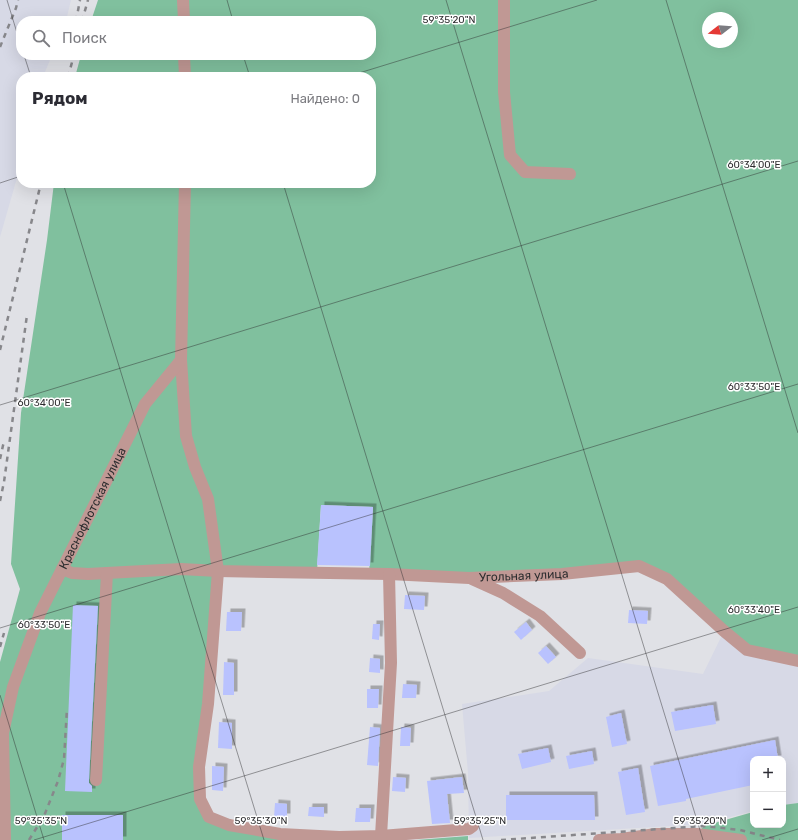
<!DOCTYPE html>
<html lang="ru">
<meta charset="utf-8">
<style>
body{margin:0;font-family:Rubik,sans-serif;background:#f2f2f3;color:#2b2b33}
.controls{position:absolute;right:12px;bottom:12px;display:grid;overflow:hidden;border-radius:8px;box-shadow:0 4px 16px #0002}
.controls button{width:36px;height:36px;display:grid;place-items:center;padding:0;border:0;border-bottom:1px solid #e1e1e2;background:#fff;color:#2b2b33;font:20px sans-serif}
.compass{position:absolute;left:702px;top:12px;width:36px;height:36px;border-radius:50%;background:#fff;box-shadow:0 4px 16px #0002;rotate:253deg}
.list{margin:0;padding:0;list-style:none}
h2{display:flex;justify-content:space-between;align-items:center;height:52px;margin:0;padding:0 16px;font-size:17px}
h2 small{font-size:13px;font-weight:400;color:#7c7c81}
.icon{flex:none;width:22px;height:22px;fill:none;stroke:currentColor;stroke-width:2;stroke-linecap:round;stroke-linejoin:round}
.map{position:relative;flex:none;width:798px;height:840px;overflow:hidden}
.search{position:absolute;background:#fff;box-shadow:0 4px 16px #0002;left:16px;top:16px;width:360px;height:44px;display:flex;align-items:center;gap:10px;box-sizing:border-box;padding:0 14px;border-radius:16px;color:#7c7c81;font-size:15px}
.panel{position:absolute;background:#fff;box-shadow:0 4px 16px #0002;left:16px;top:72px;width:360px;height:116px;border-radius:16px}
.map>svg:first-child{display:block}
.built{fill:#d7d9e6}
.green{fill:#80c09e;fill-rule:evenodd}
.building{fill:#b9c2fe;filter:url(#shadow)}
.lines{fill:none;stroke-linecap:round;stroke-linejoin:round}
.minor{stroke:#c09894;stroke-width:12}
.rail{stroke:#87878b;stroke-width:2.5;stroke-dasharray:5 5;stroke-linecap:butt}
.ticks{fill:none;stroke:#2d2d2f;stroke-width:1;stroke-opacity:0.45}
.labels{text-anchor:middle;stroke-width:3;stroke-linejoin:round;paint-order:stroke}
.street-label{font-size:12px;fill:#2d2d2f;stroke:#fff}
.ticks-label{font-size:10px;text-anchor:middle;fill:#2d2d2f;stroke:#fff;stroke-width:3;stroke-linejoin:round;paint-order:stroke}
</style>
<div class="map">
<svg width="798" height="840" viewBox="0 0 798 840">
<defs>
<filter id="shadow"><feDropShadow dx="3.5" dy="-3.5" stdDeviation="0" flood-color="#0004"/></filter>
</defs>
<rect width="100%" height="100%" fill="#e0e1e6"/>
<g class="built">
<polygon points="0,0 71,0 66,21 21,21 21,55 52,55 43,77 21,77 21,164 0,237"/>
<polygon points="724,631 798,661 798,803 783,805 783,759 753,759 753,811 704,824 469,838 468,773 462,704 549,691 588,658 703,674"/>
</g>
<g class="green">
<path d="M98,0H798V661L747,650L667,579L639,566L562,574L369,573L373,507L321,505L317,572L218,571L208,704L194,771L205,820L292,840H0V662L20,589L11,564L21,413L47,240L54,183H371V77H75L81,55H371V21H91ZM708,18H732V42H708Z"/>
<polygon points="798,803 798,840 741,840 697,834 704,826 753,812 753,825 783,825 783,805"/>
<polygon points="468,836 468,840 416,840"/>
</g>
<g class="building">
<polygon points="321,505 373,507 370,566 317,565"/>
<polygon points="405,595 425,596 424,610 404,609"/>
<polygon points="73,605 98,606 89,780 89,783 92,786 92,792 65,791"/>
<polygon points="629,610 648,611 647,624 628,623"/>
<polygon points="227,612 242,612 241,631 226,631"/>
<polygon points="526,622 532,630 521,640 514,632"/>
<polygon points="373,624 380,624 379,640 372,639"/>
<polygon points="546,646 556,657 548,664 538,653"/>
<polygon points="370,658 380,659 380,673 369,672"/>
<polygon points="224,662 234,663 234,695 223,695"/>
<polygon points="403,684 417,685 416,698 402,698"/>
<polygon points="367,689 379,689 378,708 367,708"/>
<polygon points="713,705 716,724 675,731 671,712"/>
<polygon points="621,713 627,744 612,747 606,717"/>
<polygon points="219,722 232,723 232,749 218,748"/>
<polygon points="370,727 380,728 378,766 367,765"/>
<polygon points="401,727 411,728 410,746 400,746"/>
<polygon points="775,740 778,759 753,759 753,785 686,799 686,801 658,806 650,766"/>
<polygon points="548,748 551,762 522,769 518,754"/>
<polygon points="592,751 594,764 569,769 566,756"/>
<polygon points="212,766 224,767 223,791 212,790"/>
<polygon points="638,768 645,812 626,815 618,772"/>
<polygon points="393,777 406,778 405,792 392,791"/>
<polygon points="462,777 464,793 447,794 450,823 432,824 427,781"/>
<polygon points="506,795 594,795 595,820 506,820"/>
<polygon points="275,803 287,804 287,817 274,817"/>
<polygon points="309,807 324,807 324,817 308,816"/>
<polygon points="356,808 371,808 370,822 355,822"/>
<rect x="62" y="815" width="61" height="25"/>
</g>
<g class="lines">
<g class="minor">
<polyline points="183,0 184,21"/>
<polyline points="504,0 504,92 510,155 525,172 570,174"/>
<polyline points="184,55 185,77"/>
<polyline points="181,360 186,436 195,467 208,499 218,571 208,704 199,767 200,799 209,817 229,825 280,834 339,837 381,836 469,829 473,826"/>
<path id="s1" d="M62,569L72,573L88,574L181,569L218,571L389,574L469,578L562,574L639,566L667,579L724,631L747,650L798,661"/>
<polyline points="472,579 503,593 540,616 580,653"/>
<polyline points="96,780 107,573"/>
<polyline points="381,836 391,663 389,574"/>
<path id="s2" d="M5,840L3,733L13,687L40,613L145,404L181,360L185,183"/>
<polyline points="599,840 621,839 656,834 697,834 741,840"/>
</g>
<g class="rail">
<polyline points="76,21 80,0"/>
<polyline points="82,21 88,0"/>
<polyline points="0,47 16,8 18,0"/>
<polyline points="68,77 74,55"/>
<polyline points="0,350 41,183"/>
<polyline points="0,459 4,441"/>
<polyline points="0,501 4,482 27,315"/>
<polyline points="0,647 4,633"/>
<polyline points="29,840 44,816 58,781 64,759 67,708"/>
<polyline points="501,840 704,826 740,830 780,840"/>
</g>
</g>
<path class="ticks" d="M7,0L21,46M227,0L233,21M446,0L703,840M666,0L798,433M24,55L31,77M243,55L250,77M346,77L597,0M0,183L21,176M63,183L264,840M283,183L483,840M0,405L798,161M0,628L798,384M0,695L44,840M34,840L798,607M762,840L798,829"/>
<g class="labels">
<g class="street-label">
<text dy="4" stroke="none"><textPath href="#s2" startOffset="350">Краснофлотская улица</textPath></text>
<text dy="4" stroke="none"><textPath href="#s1" startOffset="463">Угольная улица</textPath></text>
</g>
</g>
<g class="ticks-label">
<text x="449" y="23">59°35'20"N</text>
<text x="754" y="168">60°34'00"E</text>
<text x="754" y="390">60°33'50"E</text>
<text x="44" y="406">60°34'00"E</text>
<text x="754" y="613">60°33'40"E</text>
<text x="44" y="628">60°33'50"E</text>
<text x="41" y="824">59°35'35"N</text>
<text x="261" y="824">59°35'30"N</text>
<text x="480" y="824">59°35'25"N</text>
<text x="700" y="824">59°35'20"N</text>
</g>
</svg>
<div class="controls">
<button>+</button>
<button>−</button>
</div>
<svg class="compass" viewBox="-18 -18 36 36"><path d="M0-13l5 13h-10z" fill="#e53935"/><path d="M0 13l5-13h-10z" fill="#7c7c81"/></svg>
<div class="search"><svg class="icon" aria-label="search" viewBox="0 0 24 24"><circle cx="10" cy="10" r="6"/><path d="M15 15l6 6"/></svg>Поиск</div>
<section class="panel">
<h2>Рядом<small>Найдено: 0</small></h2>
<ul class="list">
</ul>
</section>
</div>
